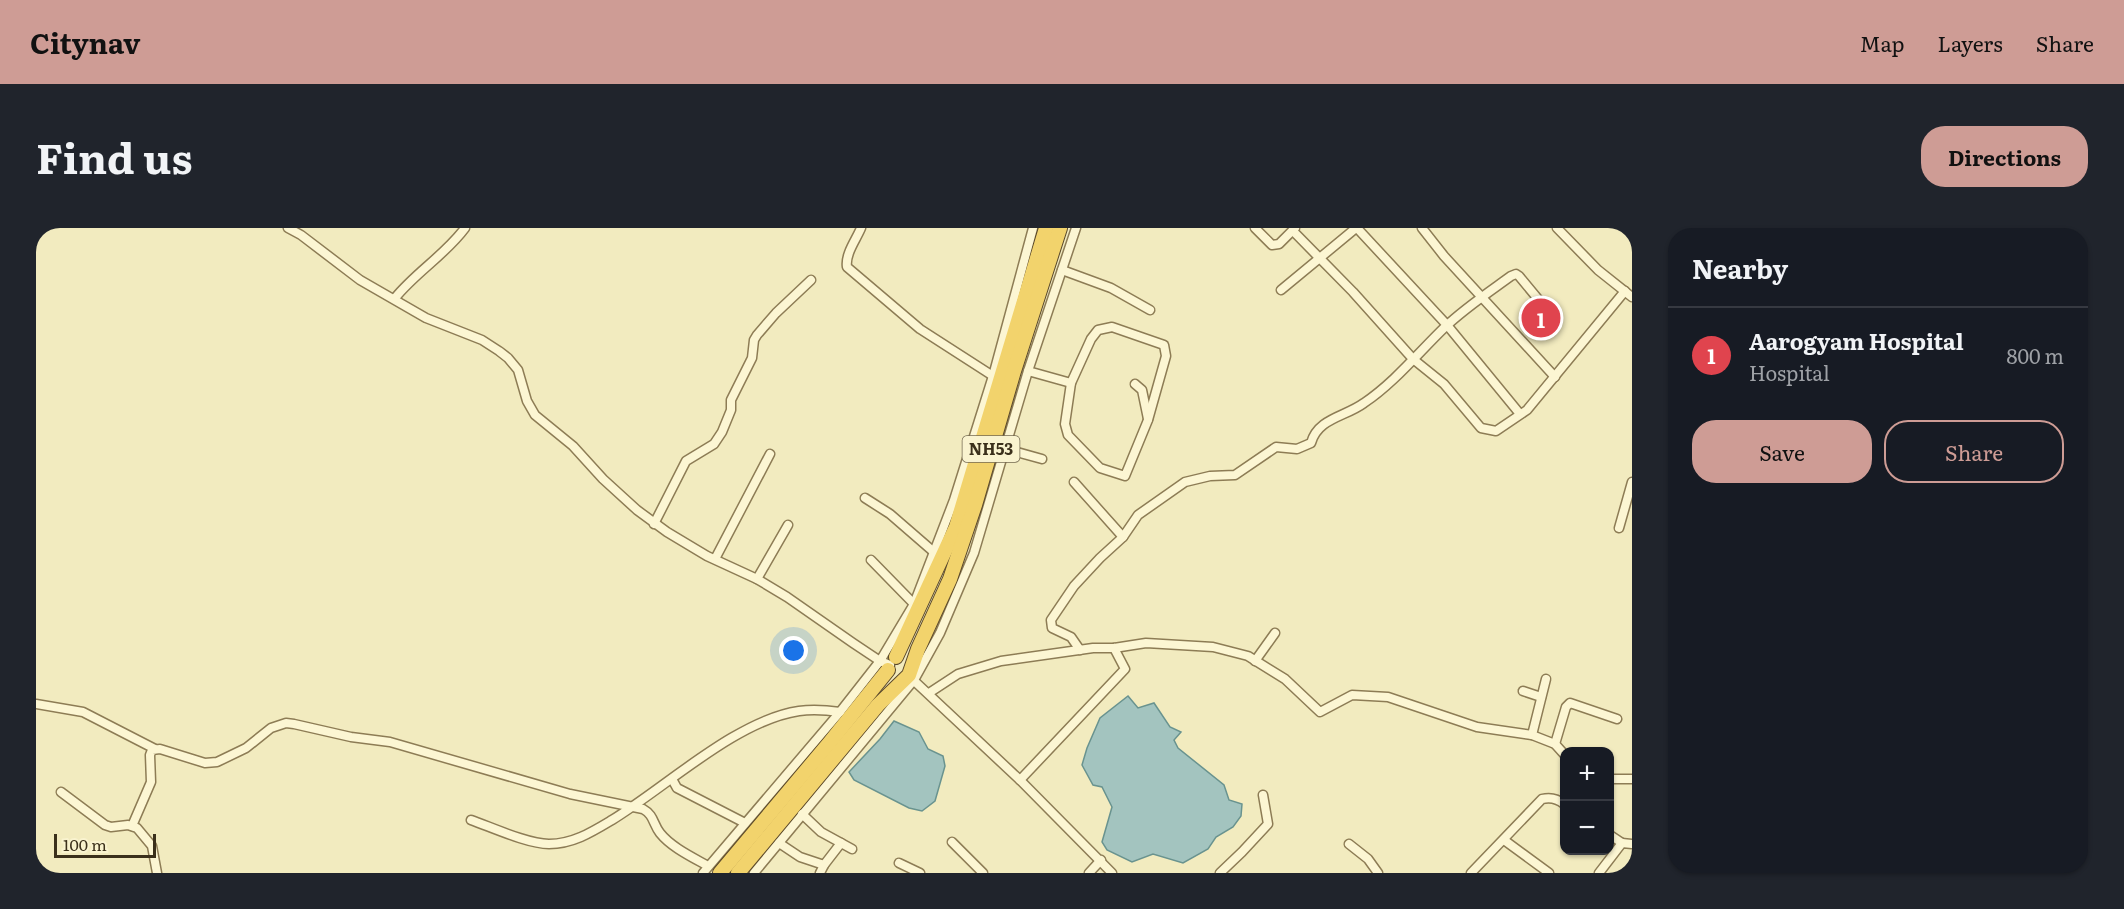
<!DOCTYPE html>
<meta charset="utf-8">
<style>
body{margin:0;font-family:Literata,serif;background:#20242c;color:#f1f3f6}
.controls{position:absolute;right:18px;bottom:18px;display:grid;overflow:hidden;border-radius:12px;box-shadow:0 2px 4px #0004}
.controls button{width:54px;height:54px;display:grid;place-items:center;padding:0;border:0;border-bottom:2px solid #363941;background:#171b24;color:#f1f3f6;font:30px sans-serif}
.scale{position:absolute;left:18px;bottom:15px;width:102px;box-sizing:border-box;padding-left:6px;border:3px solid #3b301b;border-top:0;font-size:16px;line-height:21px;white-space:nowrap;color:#3b301b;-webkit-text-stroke:4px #f9f3cf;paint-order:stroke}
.you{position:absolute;left:758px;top:423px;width:21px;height:21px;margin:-15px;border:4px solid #fff;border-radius:50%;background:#1a73e8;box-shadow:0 0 0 9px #1a73e833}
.badge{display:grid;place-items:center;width:39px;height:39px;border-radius:50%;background:#ce9c95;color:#fff;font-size:20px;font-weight:700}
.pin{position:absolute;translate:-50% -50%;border:3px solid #fff;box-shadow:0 2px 6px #0006}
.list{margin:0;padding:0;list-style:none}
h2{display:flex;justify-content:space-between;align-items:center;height:78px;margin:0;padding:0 24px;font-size:26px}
h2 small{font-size:20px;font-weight:400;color:#9ea1a6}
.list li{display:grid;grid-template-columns:39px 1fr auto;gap:18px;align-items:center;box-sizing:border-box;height:96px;padding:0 24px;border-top:2px solid #363941}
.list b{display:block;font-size:22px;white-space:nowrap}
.list p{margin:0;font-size:20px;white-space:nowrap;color:#9ea1a6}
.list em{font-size:20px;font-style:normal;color:#9ea1a6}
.actions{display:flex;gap:12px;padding:18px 24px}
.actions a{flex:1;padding:14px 0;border:2px solid #ce9c95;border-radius:24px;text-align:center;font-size:21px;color:#ce9c95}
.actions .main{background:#ce9c95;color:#111}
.map{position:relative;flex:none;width:1596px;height:645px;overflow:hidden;border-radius:24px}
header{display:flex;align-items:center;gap:36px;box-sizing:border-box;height:84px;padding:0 30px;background:#ce9c95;color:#111}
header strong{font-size:28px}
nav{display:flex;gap:33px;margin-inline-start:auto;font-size:21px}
.intro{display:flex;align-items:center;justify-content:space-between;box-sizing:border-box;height:144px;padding:0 36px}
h1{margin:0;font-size:42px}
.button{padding:15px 27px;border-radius:24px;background:#ce9c95;color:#111;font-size:21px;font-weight:700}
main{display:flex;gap:36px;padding:0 36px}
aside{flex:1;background:#171b24;border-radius:24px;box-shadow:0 2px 4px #0004}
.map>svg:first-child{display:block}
.water{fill:#a3c4bf;stroke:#69938f;stroke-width:1.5}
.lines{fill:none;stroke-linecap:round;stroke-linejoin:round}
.minor-casing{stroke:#8d7c55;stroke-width:11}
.trunk-casing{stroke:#5a482a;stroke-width:16}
.minor{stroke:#fcf6d3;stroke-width:8}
.trunk{stroke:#f2d36c;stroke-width:14}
.labels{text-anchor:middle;stroke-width:6;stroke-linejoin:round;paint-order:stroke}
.shield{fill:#f9f3cf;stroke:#746a51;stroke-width:1.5}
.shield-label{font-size:16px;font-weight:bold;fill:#3b301b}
</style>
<header>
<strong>Citynav</strong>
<nav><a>Map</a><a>Layers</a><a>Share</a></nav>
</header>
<div class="intro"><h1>Find us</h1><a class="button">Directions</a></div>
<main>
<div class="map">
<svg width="1596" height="645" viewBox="0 0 1596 645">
<rect width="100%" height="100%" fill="#f2ebbf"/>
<g class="water">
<polygon points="1092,468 1102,480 1118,475 1134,499 1145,504 1138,512 1142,520 1188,557 1193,572 1206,576 1205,588 1197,599 1180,609 1172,621 1147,635 1117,626 1096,634 1071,622 1066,614 1076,579 1066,559 1057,557 1046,537 1051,520 1064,490"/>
<polygon points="858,493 883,504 892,521 907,528 909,538 899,573 886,583 873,580 818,552 813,544 844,511"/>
</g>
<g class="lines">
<g class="minor-casing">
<g id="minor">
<polyline points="252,0 265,7 324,52 390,90 446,112 463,123 472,130 482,142 491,173 499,187 537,218 567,251 601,282 631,304 671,328 721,351 751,369 817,415 844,433 854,437"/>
<path d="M825,0C820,12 809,26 811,39L884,101L957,148"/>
<polyline points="1219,0 1236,17 1243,16 1259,0"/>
<polyline points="1321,0 1411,97 1484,186"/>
<polyline points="1386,0 1408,28 1519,149"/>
<polyline points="1521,0 1562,42 1596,69"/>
<polyline points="1257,3 1317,64 1377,131 1408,156 1445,200 1460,203 1491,182 1589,63"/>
<polyline points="1026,42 1075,60 1114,82"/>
<polyline points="1245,62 1320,0"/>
<path d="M359,70C380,44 409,27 429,0"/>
<polygon points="1076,99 1128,117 1130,128 1112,192 1089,248 1064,240 1032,207 1029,196 1035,155 1055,111 1062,102"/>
<polyline points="992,143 1035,155"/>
<polyline points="1099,156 1106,162 1112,191"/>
<polyline points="970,221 1006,231"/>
<polyline points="1038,254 1087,309"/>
<polyline points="829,270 854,286 899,325"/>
<polyline points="618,296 650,233 678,216 686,204 695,182 695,172 716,130 718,112 721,107 740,85 775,52"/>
<polyline points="1583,300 1596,254"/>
<polyline points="679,331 734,226"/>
<polyline points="835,332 878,376"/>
<polyline points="721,351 752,297"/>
<path d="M1044,422L1035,409L1016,400L1015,392L1038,358L1064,330L1087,309L1102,287L1149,254L1174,248L1199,247L1240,219L1261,221L1275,215C1282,190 1309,189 1328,175C1358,155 1383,124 1409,99C1429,80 1453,64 1475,48L1480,46L1483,48L1507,77"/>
<polyline points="1219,433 1239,405"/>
<polyline points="874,449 984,552 1076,645"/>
<polyline points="1487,463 1505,469"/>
<polyline points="893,465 922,446 965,433 1057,420 1078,420 1110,415 1177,419 1212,428 1249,451 1284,484 1316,467 1352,469 1441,499 1496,507 1519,516 1528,526"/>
<polyline points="0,476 47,484 119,521"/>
<polyline points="1496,507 1510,451"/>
<polyline points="1519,516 1530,479 1534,475 1581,491"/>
<polyline points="636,551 641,560 709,595"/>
<polyline points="1574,551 1596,551"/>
<polyline points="984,552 1089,441 1078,420"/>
<polyline points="25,564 69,597 75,599 92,597 101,600 116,618 121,645"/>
<polyline points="766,586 785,604 816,621"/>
<path d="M435,592C455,599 492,616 513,616C537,616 556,604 576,592C630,559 701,492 763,483C777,481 790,482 804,484"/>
<path d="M96,598L115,554L114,527L116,522L124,521L169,535L181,534L210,520L235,500L250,495L258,496L315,509L354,514L534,566L607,581C618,587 617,596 624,605C635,619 656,629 672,638"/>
<polyline points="1574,607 1586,615"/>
<polyline points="1468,612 1513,645"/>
<polyline points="916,614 947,645"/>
<polyline points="743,615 764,629 788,637"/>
<polyline points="1313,616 1332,631 1342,645"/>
<polyline points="863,635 884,645"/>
<polyline points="667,645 804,484 844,433 878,376 918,272 957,148 997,0"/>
<polyline points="718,645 878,452 904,405 938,325 992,143 1040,0"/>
<polyline points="784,645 788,637 805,615"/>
<polyline points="1053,645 1065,632"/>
<polyline points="1184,645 1206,624 1232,596 1227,567"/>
<path d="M1435,645L1506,571C1514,569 1522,571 1528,576"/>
<polyline points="1563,645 1586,615 1596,616"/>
</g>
</g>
<g class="trunk-casing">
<g id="trunk">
<polyline points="860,429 920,299 1010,0"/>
<polyline points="684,645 794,514 852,442"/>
<polyline points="702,645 842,477 873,447 882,421 914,351 939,277 978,143 1024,0"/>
</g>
</g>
<use href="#minor" class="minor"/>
<use href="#trunk" class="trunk"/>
</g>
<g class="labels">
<rect class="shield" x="926.5" y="208" width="57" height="26" rx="4.5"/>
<g class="shield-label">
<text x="955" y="227">NH53</text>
</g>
</g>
</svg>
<div class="controls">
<button>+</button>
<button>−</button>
</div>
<div class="scale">100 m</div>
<div class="you"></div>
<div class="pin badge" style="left:1505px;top:90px;background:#e0444e">1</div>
</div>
<aside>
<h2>Nearby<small></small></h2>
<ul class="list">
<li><span class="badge" style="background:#e0444e">1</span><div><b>Aarogyam Hospital</b><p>Hospital</p></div><em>800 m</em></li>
</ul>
<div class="actions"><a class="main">Save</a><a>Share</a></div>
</aside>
</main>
